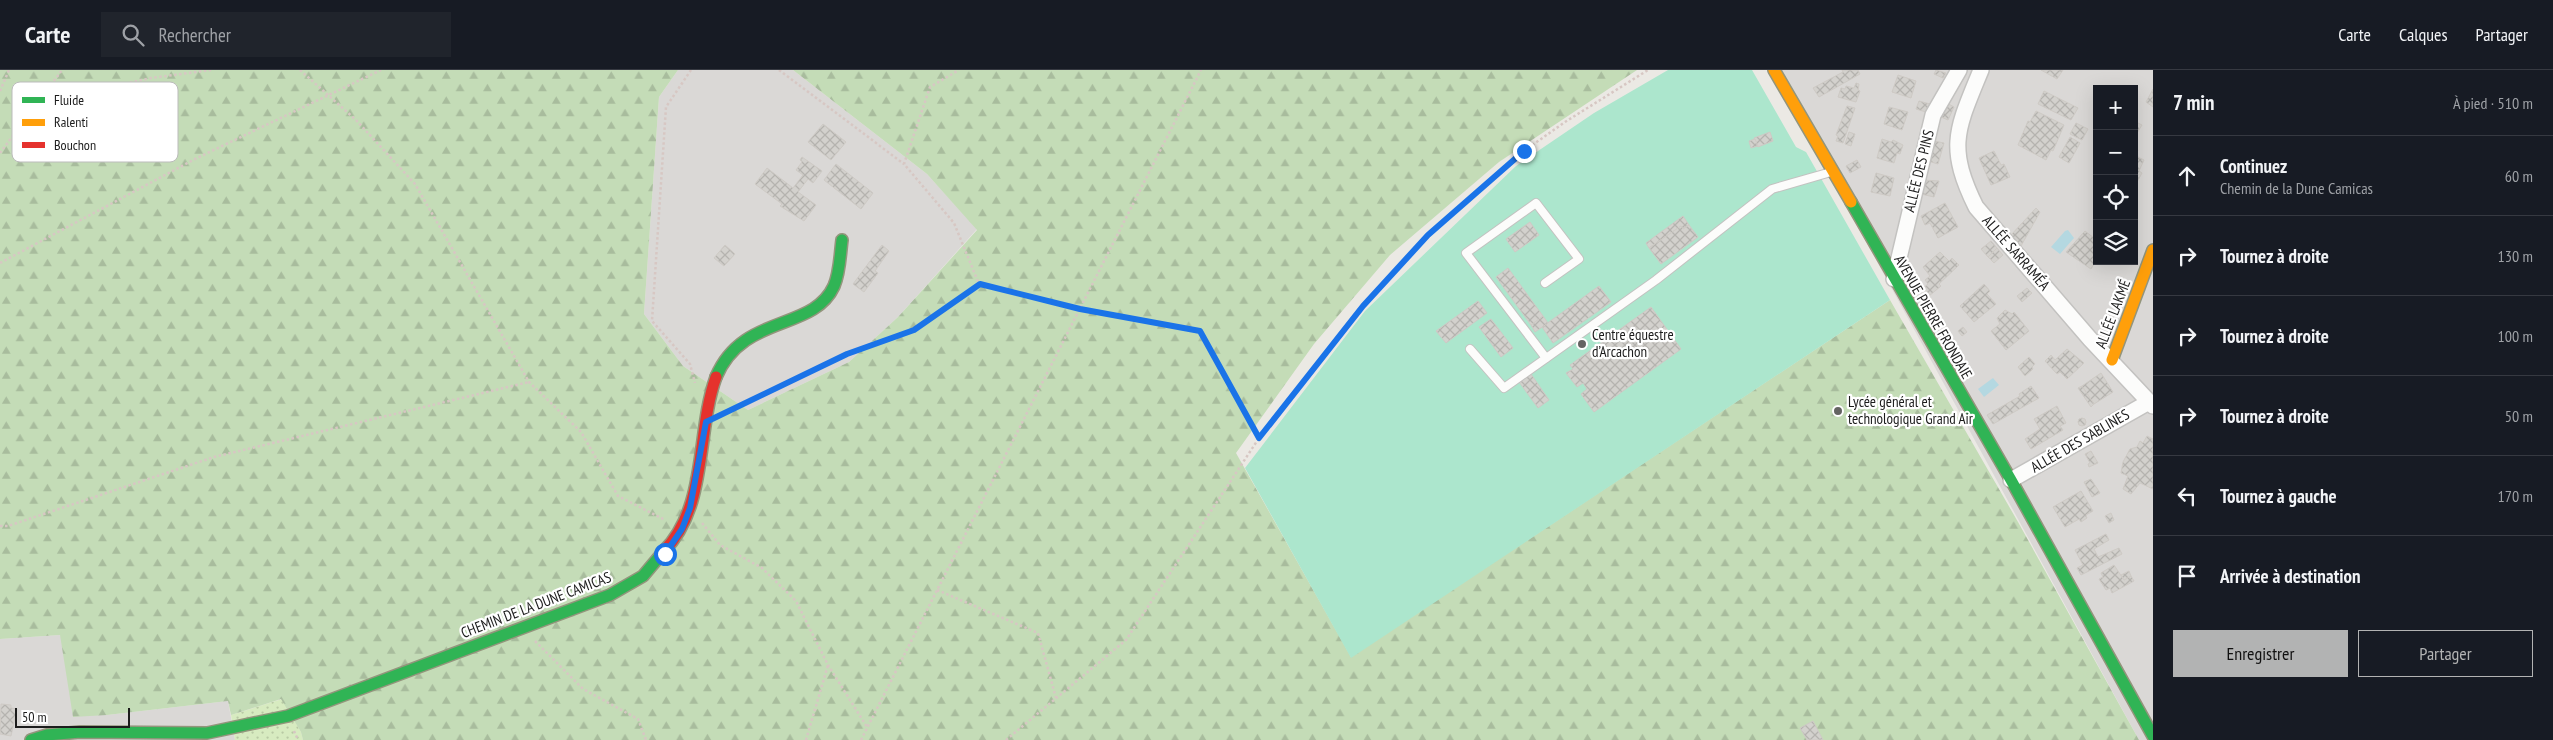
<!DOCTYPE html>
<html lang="fr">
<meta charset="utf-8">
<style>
body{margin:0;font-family:"PT Sans Narrow",sans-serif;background:#20242c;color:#f1f3f6}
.controls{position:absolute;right:15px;top:15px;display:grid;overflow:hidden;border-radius:0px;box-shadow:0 5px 20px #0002}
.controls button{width:45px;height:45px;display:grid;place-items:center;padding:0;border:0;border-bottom:1px solid #363941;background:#171b24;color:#f1f3f6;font:25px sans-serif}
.scale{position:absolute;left:15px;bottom:12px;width:115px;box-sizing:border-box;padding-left:5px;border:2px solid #1c1c1c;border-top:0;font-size:14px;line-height:18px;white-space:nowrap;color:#1c1c1c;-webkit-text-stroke:4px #fff;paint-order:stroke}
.stop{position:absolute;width:15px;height:15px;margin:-11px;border:4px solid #1a73e8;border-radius:50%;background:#fff}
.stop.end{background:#1a73e8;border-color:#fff;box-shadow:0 1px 5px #0008}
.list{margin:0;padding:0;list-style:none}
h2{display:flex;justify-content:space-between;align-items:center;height:65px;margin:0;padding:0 20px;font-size:21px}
h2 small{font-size:16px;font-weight:400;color:#9ea1a6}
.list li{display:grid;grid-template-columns:32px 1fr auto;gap:15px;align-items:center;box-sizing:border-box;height:80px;padding:0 20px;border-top:1px solid #363941}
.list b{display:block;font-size:19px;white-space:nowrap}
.list p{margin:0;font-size:16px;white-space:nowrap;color:#9ea1a6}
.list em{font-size:16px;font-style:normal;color:#9ea1a6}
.actions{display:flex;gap:10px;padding:15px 20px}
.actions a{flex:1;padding:11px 0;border:1px solid #b2b3b3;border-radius:0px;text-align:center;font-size:18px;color:#b2b3b3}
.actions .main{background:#b2b3b3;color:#111}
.icon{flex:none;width:28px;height:28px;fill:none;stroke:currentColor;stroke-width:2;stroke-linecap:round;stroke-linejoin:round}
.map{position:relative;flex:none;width:2153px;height:670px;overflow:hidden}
header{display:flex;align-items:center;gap:30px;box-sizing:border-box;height:70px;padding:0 25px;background:#171b24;border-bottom:1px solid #363941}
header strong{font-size:24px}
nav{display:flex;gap:28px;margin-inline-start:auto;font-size:18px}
.search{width:350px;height:45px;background:#20242c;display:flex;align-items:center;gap:12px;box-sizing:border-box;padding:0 18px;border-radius:0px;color:#9ea1a6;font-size:19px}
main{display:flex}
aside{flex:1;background:#171b24}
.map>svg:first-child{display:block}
.residential{fill:#dad8d6;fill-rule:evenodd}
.grass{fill:url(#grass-dots)}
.forest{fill:url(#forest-firs)}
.pitch{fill:#ace6cd}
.water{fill:#b4d8e1}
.building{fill:url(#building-cross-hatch);stroke:#cecac5}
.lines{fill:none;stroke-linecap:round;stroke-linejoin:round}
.lane-casing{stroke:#c3c2c0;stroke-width:10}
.street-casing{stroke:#c3c2c0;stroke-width:18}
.fast-casing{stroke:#93957c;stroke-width:14}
.slow-casing{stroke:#93957c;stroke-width:14}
.jam-casing{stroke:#93957c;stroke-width:14}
.path{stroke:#d7c7c3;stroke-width:2.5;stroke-dasharray:2.5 2.5;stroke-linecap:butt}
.lane{stroke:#fcfcfb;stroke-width:8}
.street{stroke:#fcfcfb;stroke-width:15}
.fast{stroke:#30b455;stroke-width:11}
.slow{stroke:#ff9f0a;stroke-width:11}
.jam{stroke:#e5322d;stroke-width:11}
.route{stroke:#1a73e8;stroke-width:6}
.poi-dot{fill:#646462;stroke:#fff;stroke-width:2}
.labels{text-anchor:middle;stroke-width:4.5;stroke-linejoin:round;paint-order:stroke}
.street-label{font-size:15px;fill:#1c1c1c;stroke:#fff}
.poi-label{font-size:15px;fill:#1c1c1c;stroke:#fff;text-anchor:start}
.key{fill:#fff;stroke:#bbb;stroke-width:1}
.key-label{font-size:14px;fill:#1c1c1c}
</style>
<header>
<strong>Carte</strong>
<div class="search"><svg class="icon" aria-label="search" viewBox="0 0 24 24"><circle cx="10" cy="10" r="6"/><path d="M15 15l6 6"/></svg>Rechercher</div>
<nav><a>Carte</a><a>Calques</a><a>Partager</a></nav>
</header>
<main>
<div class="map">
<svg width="2153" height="670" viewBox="0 0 2153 670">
<defs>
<pattern id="grass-dots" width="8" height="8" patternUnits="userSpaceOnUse" patternTransform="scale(1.25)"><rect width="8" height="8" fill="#d7ebc0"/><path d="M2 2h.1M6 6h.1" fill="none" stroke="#b8c9a4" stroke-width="1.8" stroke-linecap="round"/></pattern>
<pattern id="forest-firs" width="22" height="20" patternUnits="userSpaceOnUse" patternTransform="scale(1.25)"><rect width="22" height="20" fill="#c4dcb7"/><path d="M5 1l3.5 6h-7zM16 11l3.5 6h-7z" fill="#a8bc9d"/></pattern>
<pattern id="building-cross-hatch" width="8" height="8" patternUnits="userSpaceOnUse" patternTransform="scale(1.25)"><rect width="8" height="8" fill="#d3d1cd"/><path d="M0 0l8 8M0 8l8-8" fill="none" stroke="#b5b3af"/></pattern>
</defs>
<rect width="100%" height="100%" fill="#ebe9e4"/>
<g class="residential">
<polygon points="678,0 793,0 927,104 977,159 898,247 849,292 748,340 683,296 644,244 659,27"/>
<path d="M1772,0H2153V670H2139ZM2097,19H2134V191H2097Z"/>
<polygon points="60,565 107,645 228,631 235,670 0,670 0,569"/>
</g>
<polygon class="grass" points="282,629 301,662 303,670 235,670 231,645"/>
<polygon class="forest" points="0,0 678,0 659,27 644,244 683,296 748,340 849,292 898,247 977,160 927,104 793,0 1637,0 1499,92 1390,185 1314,274 1236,383 1351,587 1890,230 2018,452 2139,670 303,670 301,662 281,629 231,645 228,631 107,645 73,647 60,565 0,569"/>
<polygon class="pitch" points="1668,0 1752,0 1796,77 1806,82 1890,230 1351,588 1245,398 1365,241 1516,96 1594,43"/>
<g class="water">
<polygon points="2068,160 2074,168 2060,184 2051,177 2065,161"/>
<polygon points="1993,308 1999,315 1984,327 1978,319"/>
</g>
<g class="building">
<polygon points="1842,0 1858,0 1860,4 1819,27 1813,18 1843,2"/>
<polygon points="1936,0 1946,3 1943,8 1934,4"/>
<polygon points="2041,0 2063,0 2057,9"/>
<polygon points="1898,5 1916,11 1911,28 1892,22"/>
<polygon points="1856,13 1859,14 1858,20 1860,21 1856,32 1838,27 1841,18 1845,19 1846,16 1854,18"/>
<polygon points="2153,19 2153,37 2146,32"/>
<polygon points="2044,21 2078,38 2071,50 2038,34"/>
<polygon points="1919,31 1930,34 1926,42 1916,39"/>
<polygon points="1947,33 1954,37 1948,50 1941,47"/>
<polygon points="1847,36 1855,38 1843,73 1836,71 1838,66 1836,65"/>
<polygon points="1889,37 1908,42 1902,60 1884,54"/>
<polygon points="2036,41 2064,55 2053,81 2051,80 2046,90 2018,75 2028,51 2030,52"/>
<polygon points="2134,51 2142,55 2137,63 2134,61"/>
<polygon points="2076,53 2088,59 2082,70 2070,64"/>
<polygon points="823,54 846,72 831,90 808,72"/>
<polygon points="1770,62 1773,71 1758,77 1754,68"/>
<polygon points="1849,62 1855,64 1851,76 1845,74"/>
<polygon points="2070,67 2080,73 2069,93 2059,87"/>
<polygon points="1755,69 1758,76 1751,78 1749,71"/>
<polygon points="1882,69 1891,72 1893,70 1903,75 1900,84 1897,83 1894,93 1877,88"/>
<polygon points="1934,71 1944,73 1938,94 1928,91"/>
<polygon points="2134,78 2138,80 2136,84 2138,87 2144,90 2139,101 2142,103 2137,112 2134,111"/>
<polygon points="1994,81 2001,95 2004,94 2010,107 1991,115 1979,88"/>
<polygon points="802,87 822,101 813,113 808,109 798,122 816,135 804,151 780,136 782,134 755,114 767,98 793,118 803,105 796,100 802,92 800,90"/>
<polygon points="1857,90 1861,97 1850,103 1846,96"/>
<polygon points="836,94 873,123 861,139 824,110"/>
<polygon points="1876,103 1894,108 1890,126 1871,122"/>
<polygon points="1923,110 1939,111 1934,127 1921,124"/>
<polygon points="1945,133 1958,157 1938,168 1930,153 1925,155 1921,146"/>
<polygon points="2036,138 2040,142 2021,176 2011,165"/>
<polygon points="1683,146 1689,155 1683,159 1681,156 1649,178 1646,173"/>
<polygon points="1530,152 1539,165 1515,182 1506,169"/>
<polygon points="1689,155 1698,167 1661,194 1649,178 1681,156 1683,159"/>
<polygon points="2085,161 2094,168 2097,167 2097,189 2091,199 2066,182"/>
<polygon points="1991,171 1997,178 1988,187 1981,179"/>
<polygon points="725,175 735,184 724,196 714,188"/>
<polygon points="882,175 889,181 875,201 878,203 864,222 853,214"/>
<polygon points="1997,178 2003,185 1994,193 1988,187"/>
<polygon points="1940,182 1949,191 1952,188 1959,195 1939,214 1941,216 1929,226 1923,218 1928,214 1925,210 1930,206 1923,197"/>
<polygon points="1508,198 1543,246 1531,255 1496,207"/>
<polygon points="1984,214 1990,221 1987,224 1996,234 1974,252 1960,236"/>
<polygon points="1599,216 1611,232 1553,273 1542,257"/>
<polygon points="2027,218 2032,223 2022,232 2017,226"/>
<polygon points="1478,231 1487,243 1446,273 1436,261"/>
<polygon points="1651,237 1681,279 1594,342 1581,324 1587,319 1583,313 1577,317 1566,303 1573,299 1570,295"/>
<polygon points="2005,240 2012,244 2014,242 2029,261 2006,280 1991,261 2000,254 1997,248"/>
<polygon points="1543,246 1548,253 1535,262 1531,255"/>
<polygon points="1491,249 1513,278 1501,287 1479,257"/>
<polygon points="1963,257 1967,262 1962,266 1958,261"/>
<polygon points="2067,279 2084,293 2067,309 2060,302 2057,304 2045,291 2051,285 2055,290"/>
<polygon points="2029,287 2035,294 2032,297 2033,299 2025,306 2018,297"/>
<polygon points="2101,303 2113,322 2094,334 2082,316"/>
<polygon points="1531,304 1549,330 1538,338 1519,312"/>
<polygon points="2031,316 2039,328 1993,354 1987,345 2020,326 2019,324"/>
<polygon points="2082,316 2094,334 2091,337 2078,318"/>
<polygon points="2057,336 2066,353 2060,356 2063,360 2031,379 2025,369 2040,359 2034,349"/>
<circle cx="2082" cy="352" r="4"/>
<polygon points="2147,366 2153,369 2153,419 2140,413 2131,424 2123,419 2128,406 2121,403 2123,392 2130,379 2137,377 2140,371 2143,373"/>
<polygon points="2091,381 2098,393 2089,397 2088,394 2090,393 2085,384"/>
<polygon points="2091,409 2100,423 2092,427 2084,412"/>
<polygon points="2081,421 2093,441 2086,445 2087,448 2081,452 2079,449 2065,457 2053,437"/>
<polygon points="2111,443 2114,450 2109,453 2105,446"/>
<polygon points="2106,464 2109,470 2094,479 2098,487 2119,478 2122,484 2081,505 2077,498 2083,495 2075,480"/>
<polygon points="2114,495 2124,510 2131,506 2134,511 2112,523 2110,518 2106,520 2099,509 2103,507 2101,503"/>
<polygon points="2129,501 2131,506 2124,510 2121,505"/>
<polygon points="1,634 11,635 11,638 17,639 11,666 0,664"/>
<polygon points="1813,651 1823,670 1807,670 1800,658"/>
</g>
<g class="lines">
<g class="lane-casing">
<g id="lane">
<polyline points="1545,213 1579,189 1536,133 1466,183 1546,288"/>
<polyline points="1470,279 1504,318 1656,210 1772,119 1831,102"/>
</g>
</g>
<g class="street-casing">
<g id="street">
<path d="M1981,0C1957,59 1946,76 1976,137L2090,269L2153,336"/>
<polyline points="1894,209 1933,45 1959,0"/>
<polyline points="2011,410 2149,332"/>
</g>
</g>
<g class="fast-casing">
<g id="fast">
<polyline points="1851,132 2011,410 2153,666"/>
<path d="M716,307C743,243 813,262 834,216C840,202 840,185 842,170"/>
<polyline points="31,670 47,665 80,662 207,663 288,646 610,525 643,506 664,481"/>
</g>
</g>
<g class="slow-casing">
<g id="slow">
<polyline points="1774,0 1851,132"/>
<polyline points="2112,290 2153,180"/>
</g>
</g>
<g class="jam-casing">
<path id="jam" d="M664,481C708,436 696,363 716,307"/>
</g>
<g class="path">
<polyline points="300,0 356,50 415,114 529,312 581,362 618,426 665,450"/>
<polyline points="691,0 666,37 652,251 690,294 695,313"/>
<polyline points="779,0 904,94"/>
<polyline points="0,21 9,0"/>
<polyline points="37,33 151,8 211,0"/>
<polyline points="0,83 62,0"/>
<polyline points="0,193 195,89 381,0"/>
<polyline points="979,214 1080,239 1200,261 1259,368"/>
<polyline points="724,343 847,284 914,260 979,214 954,153 904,94 930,17 959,0"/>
<polyline points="702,453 720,475 762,498 796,531 828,595 867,657"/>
<polyline points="0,456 8,456 214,387 529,312"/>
<polyline points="937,520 1038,563 1056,628"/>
<polyline points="535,571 583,619 638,649 646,670"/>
<polyline points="294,661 298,670"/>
<polyline points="806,670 828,595"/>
<polyline points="861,670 1201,0"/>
<polyline points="1006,670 1126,570 1259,368 1363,236 1428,165 1524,81 1565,52 1648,0"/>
</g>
<use href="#lane" class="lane"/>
<use href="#street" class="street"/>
<use href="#fast" class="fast"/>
<use href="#slow" class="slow"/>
<use href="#jam" class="jam"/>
</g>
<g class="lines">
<polyline class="route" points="665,484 682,459 690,438 706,352 847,284 914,260 980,214 1080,239 1200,261 1259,368 1363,236 1428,165 1524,81"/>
</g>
<g class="poi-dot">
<circle cx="1582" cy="274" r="5"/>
<circle cx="1838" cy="341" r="5"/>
</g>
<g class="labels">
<g class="street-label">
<text transform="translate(1919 101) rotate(-76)" y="5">ALLÉE DES PINS</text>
<text transform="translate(2016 183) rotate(49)" y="5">ALLÉE SARRAMÉA</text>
<text transform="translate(2113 244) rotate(-69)" y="5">ALLÉE LAKMÉ</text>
<text transform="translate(1933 247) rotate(60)" y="5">AVENUE PIERRE FRONDAIE</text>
<text transform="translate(2080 371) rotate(-30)" y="5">ALLÉE DES SABLINES</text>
<text transform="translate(536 535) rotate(-21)" y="5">CHEMIN DE LA DUNE CAMICAS</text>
</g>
<g class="poi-label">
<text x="1592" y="270">Centre équestre<tspan x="1592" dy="17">d’Arcachon</tspan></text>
<text x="1848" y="337">Lycée général et<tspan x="1848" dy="17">technologique Grand Air</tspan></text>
</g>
</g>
<rect x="12" y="12" width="166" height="80" rx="8" class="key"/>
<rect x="22" y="27" width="23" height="6" fill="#30b455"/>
<rect x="22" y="49" width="23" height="7" fill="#ff9f0a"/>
<rect x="22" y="72" width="23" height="6" fill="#e5322d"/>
<g class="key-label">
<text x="54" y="35">Fluide</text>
<text x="54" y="57">Ralenti</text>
<text x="54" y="80">Bouchon</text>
</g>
</svg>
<div class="controls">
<button>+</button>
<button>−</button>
<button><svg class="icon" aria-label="locate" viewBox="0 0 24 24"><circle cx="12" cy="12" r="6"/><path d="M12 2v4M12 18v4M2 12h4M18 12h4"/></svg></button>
<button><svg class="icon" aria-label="layers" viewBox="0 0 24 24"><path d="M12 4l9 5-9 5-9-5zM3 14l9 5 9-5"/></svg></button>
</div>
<div class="scale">50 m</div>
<div class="stop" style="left:665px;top:484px"></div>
<div class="stop end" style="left:1524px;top:81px"></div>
</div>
<aside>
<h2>7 min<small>À pied · 510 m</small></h2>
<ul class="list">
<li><svg class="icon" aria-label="ahead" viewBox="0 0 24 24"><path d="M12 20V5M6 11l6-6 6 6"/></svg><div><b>Continuez</b><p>Chemin de la Dune Camicas</p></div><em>60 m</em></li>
<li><svg class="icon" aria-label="right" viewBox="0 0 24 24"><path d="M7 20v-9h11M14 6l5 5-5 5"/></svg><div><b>Tournez à droite</b></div><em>130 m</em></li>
<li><svg class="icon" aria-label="right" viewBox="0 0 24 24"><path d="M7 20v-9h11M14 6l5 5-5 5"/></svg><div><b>Tournez à droite</b></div><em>100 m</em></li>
<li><svg class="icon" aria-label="right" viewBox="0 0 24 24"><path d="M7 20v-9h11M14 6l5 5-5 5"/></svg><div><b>Tournez à droite</b></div><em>50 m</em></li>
<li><svg class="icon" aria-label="left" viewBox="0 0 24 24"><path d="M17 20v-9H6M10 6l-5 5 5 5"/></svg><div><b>Tournez à gauche</b></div><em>170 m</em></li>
<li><svg class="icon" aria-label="arrive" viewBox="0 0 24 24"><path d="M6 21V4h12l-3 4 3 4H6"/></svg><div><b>Arrivée à destination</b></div></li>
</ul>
<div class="actions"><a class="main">Enregistrer</a><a>Partager</a></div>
</aside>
</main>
